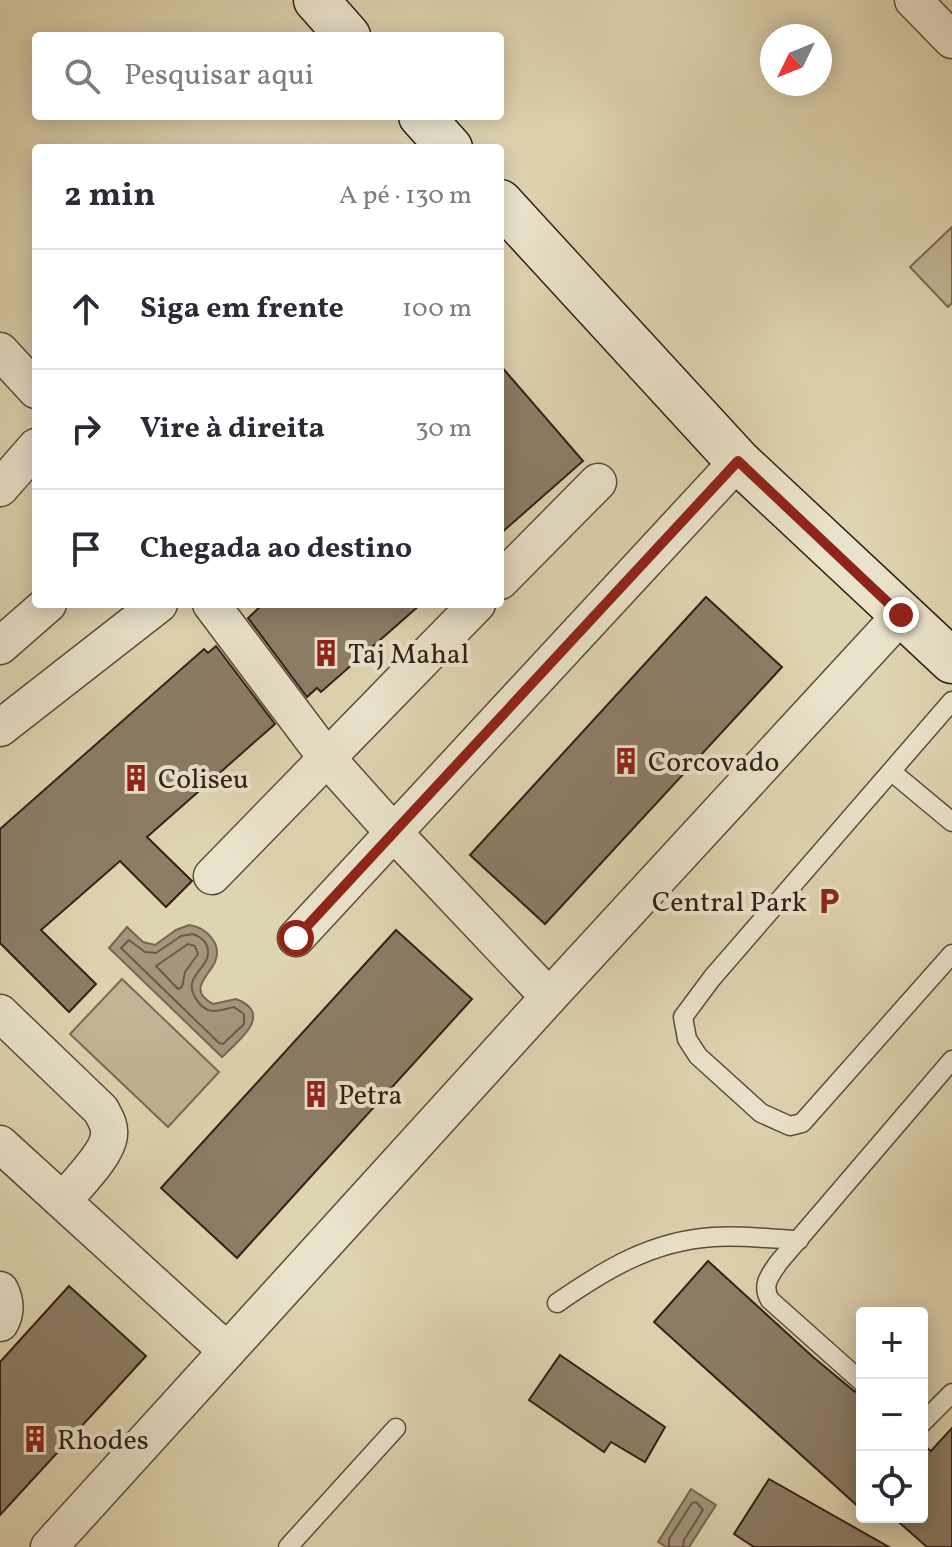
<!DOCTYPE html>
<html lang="pt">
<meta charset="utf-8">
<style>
body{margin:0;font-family:Vollkorn,serif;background:#f2f2f3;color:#2b2b33}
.controls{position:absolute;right:24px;bottom:24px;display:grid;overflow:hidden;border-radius:8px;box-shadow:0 4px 20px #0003}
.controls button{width:72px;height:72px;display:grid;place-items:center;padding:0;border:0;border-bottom:2px solid #e1e1e2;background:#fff;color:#2b2b33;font:40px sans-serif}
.compass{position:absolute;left:760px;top:24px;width:72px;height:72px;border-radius:50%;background:#fff;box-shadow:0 4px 20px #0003;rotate:227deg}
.stop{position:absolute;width:24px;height:24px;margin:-18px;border:6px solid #8f2418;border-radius:50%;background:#fff}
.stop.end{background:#8f2418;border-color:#fff;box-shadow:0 2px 8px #0008}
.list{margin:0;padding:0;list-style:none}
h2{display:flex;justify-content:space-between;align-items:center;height:104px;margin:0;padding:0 32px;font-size:34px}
h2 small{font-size:26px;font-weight:400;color:#7c7c81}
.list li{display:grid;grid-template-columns:52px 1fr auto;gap:24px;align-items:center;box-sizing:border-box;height:120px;padding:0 32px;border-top:2px solid #e1e1e2}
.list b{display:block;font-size:30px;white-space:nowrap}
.list em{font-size:26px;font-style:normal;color:#7c7c81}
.icon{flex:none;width:44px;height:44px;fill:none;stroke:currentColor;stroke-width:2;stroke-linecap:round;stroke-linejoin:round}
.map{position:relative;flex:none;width:952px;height:1547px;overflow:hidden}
.search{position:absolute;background:#fff;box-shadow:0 4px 20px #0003;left:32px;top:32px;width:472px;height:88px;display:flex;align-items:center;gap:20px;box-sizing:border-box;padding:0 28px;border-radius:8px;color:#7c7c81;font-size:30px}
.panel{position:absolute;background:#fff;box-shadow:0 4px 20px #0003;left:32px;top:144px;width:472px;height:464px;border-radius:8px}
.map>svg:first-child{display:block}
.green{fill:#c2b596;stroke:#7a6a57;stroke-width:2}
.water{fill:#a4967c;stroke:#766654;stroke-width:2}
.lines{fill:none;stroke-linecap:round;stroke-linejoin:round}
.shore{stroke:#6b5a4a;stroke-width:2}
.building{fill:#8c7d67;stroke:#321f18;stroke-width:2}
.lane-casing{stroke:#5d4c3e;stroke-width:21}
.street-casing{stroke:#5d4c3e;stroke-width:39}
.secondary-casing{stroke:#321f18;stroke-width:47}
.lane{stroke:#eae3cc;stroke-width:18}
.street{stroke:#eae3cc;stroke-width:36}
.secondary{stroke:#eae3cc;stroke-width:44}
.route{stroke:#8f2418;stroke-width:10}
.labels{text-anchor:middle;stroke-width:8;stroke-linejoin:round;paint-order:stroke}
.poi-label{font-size:28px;fill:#321f18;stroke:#eae3cc;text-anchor:start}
</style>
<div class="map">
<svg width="952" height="1547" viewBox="0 0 952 1547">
<rect width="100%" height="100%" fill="#dfd4b0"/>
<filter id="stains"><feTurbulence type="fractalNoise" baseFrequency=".0025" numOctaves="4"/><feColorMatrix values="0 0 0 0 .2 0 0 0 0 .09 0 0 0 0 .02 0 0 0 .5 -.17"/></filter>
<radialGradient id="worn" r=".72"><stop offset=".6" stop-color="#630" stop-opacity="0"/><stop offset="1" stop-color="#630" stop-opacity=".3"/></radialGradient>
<g class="green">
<polygon points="952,227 952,303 948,307 910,267"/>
<polygon points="122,979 219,1072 168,1127 70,1034"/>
</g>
<g class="water">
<path d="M189,925C205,927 223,943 215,962C208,977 187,990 213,1004L236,999C275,1014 238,1041 222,1057L109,948L127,927L143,942L155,945L176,930Z"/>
<polygon points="691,1489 716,1505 689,1547 666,1547 658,1542"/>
</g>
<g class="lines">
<g class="shore">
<path d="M193,934C201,937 208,942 208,952C209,970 178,977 199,1003C210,1016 221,1010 234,1007L244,1014V1024L223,1044L219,1043L121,948L129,940L145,952L156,953L181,936Z"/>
<polygon points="188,944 195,946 198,954 185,972 182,987 178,989 156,966"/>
<polyline points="669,1547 669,1539 692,1503 696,1502 703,1510 684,1540 683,1547"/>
</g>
</g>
<g class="building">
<polygon points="500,365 583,461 500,534"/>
<polygon points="706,597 782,667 545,924 470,855"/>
<polygon points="263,604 421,604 321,692 317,688 307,697 248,618"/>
<polygon points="216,646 275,724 147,837 192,881 166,907 120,861 41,930 96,984 69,1012 0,943 0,829 204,649 208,653"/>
<polygon points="396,930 472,999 237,1258 161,1188"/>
<polygon points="708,1261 813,1357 854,1391 862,1394 862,1510 654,1322"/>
<polygon points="69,1286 146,1356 0,1515 0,1362"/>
<polygon points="560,1355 665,1427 645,1462 611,1442 604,1452 529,1400"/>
<polygon points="952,1428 952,1547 927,1547 893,1517 922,1517 922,1444 931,1451"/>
<polygon points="769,1479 889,1547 754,1547 734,1534"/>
</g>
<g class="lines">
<g class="lane-casing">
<g id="lane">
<polyline points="952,701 712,978 683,1017 687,1039 698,1056 761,1113 790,1126 802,1123 952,954"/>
<polyline points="892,772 952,822"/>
<path d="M557,1303C606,1269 652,1241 713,1237C741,1235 771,1239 799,1240"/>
<path d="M862,1382L770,1300C761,1285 770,1275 779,1262L952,1060"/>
<polyline points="922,1423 952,1393"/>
<polyline points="288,1547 396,1428"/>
</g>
</g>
<g class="street-casing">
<g id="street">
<polyline points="913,0 952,40"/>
<polyline points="0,351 36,390"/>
<polyline points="0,488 36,447"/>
<polyline points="500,581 598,482"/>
<polyline points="211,604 326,757 394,833 549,997"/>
<polyline points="0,646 48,604"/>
<polyline points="0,728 159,604"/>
<polyline points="212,876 477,604"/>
<polyline points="296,938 738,461"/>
<path d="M0,1013L101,1110C105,1118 110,1125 109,1134C109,1153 75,1186 63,1201"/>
<polyline points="0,1144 227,1351"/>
<path d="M0,1290C5,1300 7,1312 0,1323"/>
<polyline points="49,1547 549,997 901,615"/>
</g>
</g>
<g class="secondary-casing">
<g id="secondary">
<polyline points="316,0 348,36"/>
<polyline points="421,116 450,148"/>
<polyline points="500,202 738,461 952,661"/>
</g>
</g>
<use href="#lane" class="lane"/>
<use href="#street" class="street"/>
<use href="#secondary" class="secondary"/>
</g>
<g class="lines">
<polyline class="route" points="296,938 738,461 901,615"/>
</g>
<defs>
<g id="building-bare" transform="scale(2.16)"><path d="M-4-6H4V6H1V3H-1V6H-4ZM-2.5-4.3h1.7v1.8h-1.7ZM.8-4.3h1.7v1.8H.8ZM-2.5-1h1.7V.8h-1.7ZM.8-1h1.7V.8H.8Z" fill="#8f2418" stroke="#eae3cc" stroke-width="2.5" paint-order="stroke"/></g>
<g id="parking-bare" transform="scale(2.16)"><path d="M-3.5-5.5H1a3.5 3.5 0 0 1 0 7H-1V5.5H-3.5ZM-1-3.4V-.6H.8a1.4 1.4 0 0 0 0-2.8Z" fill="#8f2418" stroke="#eae3cc" stroke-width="2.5" paint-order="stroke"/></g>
</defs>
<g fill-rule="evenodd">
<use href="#building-bare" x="326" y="653"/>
<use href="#building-bare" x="626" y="761"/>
<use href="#building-bare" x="136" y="778"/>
<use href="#parking-bare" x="829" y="901"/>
<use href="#building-bare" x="316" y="1094"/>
<use href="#building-bare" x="35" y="1439"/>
</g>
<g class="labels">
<g class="poi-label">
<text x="348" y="663">Taj Mahal</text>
<text x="648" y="771">Corcovado</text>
<text x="158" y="788">Coliseu</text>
<text x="807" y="911" text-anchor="end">Central Park</text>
<text x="338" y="1104">Petra</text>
<text x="57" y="1449">Rhodes</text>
</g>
</g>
<rect width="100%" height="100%" filter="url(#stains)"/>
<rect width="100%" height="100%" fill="url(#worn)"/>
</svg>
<div class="controls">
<button>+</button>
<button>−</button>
<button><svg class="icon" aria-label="locate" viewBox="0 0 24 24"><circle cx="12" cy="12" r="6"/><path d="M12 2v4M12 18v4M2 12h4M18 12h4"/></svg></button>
</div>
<svg class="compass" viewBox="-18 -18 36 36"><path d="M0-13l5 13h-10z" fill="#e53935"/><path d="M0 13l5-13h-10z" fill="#7c7c81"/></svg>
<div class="stop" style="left:296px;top:938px"></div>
<div class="stop end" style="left:901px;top:615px"></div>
<div class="search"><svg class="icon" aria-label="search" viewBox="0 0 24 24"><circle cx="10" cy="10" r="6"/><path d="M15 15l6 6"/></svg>Pesquisar aqui</div>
<section class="panel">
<h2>2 min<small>A pé · 130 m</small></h2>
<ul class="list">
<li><svg class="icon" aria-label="ahead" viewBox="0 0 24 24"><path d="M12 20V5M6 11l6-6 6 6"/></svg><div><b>Siga em frente</b></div><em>100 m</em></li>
<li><svg class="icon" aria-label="right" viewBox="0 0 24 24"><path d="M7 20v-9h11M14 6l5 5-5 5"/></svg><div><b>Vire à direita</b></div><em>30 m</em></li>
<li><svg class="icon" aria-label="arrive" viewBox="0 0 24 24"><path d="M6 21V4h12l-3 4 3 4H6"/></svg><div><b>Chegada ao destino</b></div></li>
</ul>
</section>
</div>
